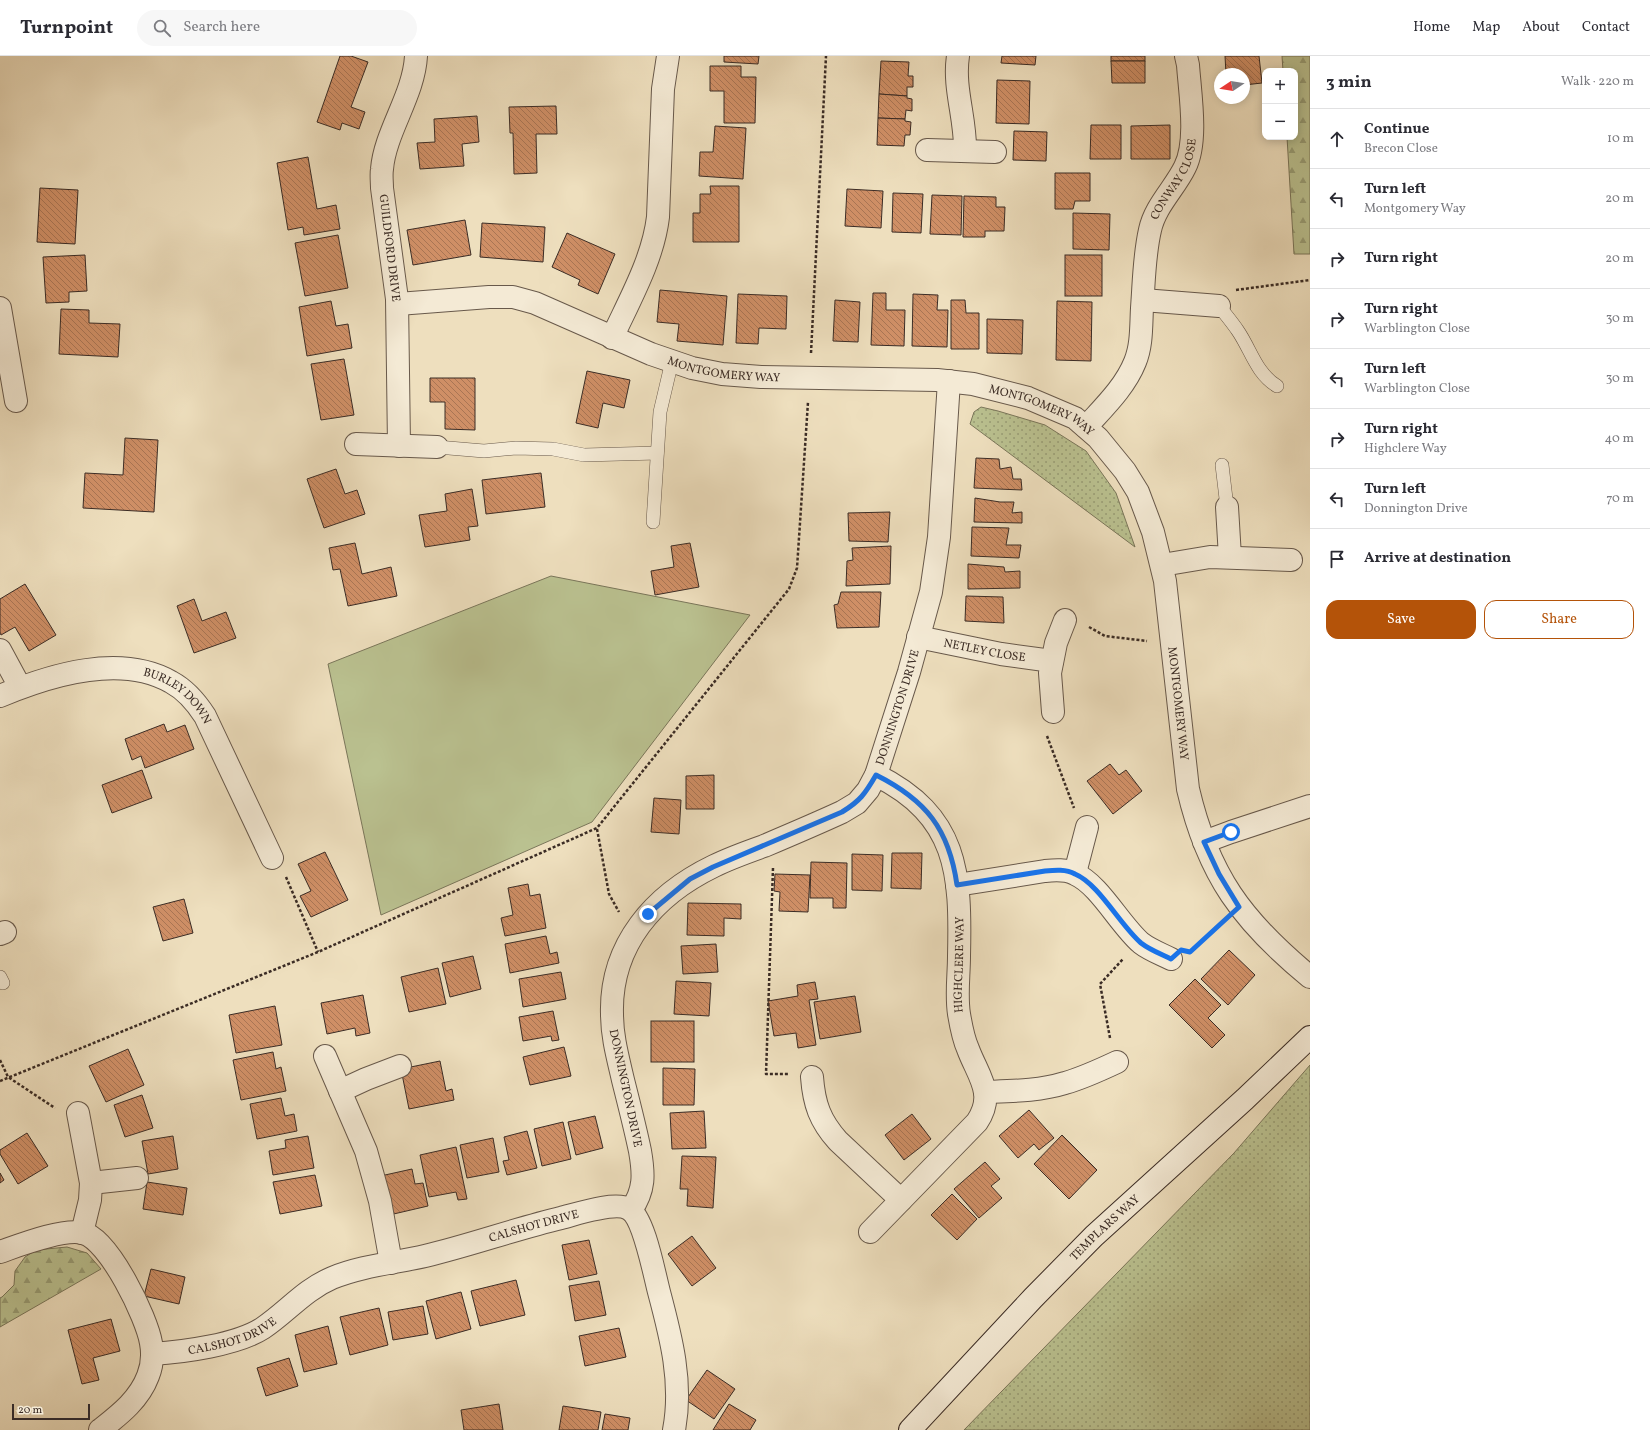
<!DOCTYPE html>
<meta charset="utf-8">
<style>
body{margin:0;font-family:Vollkorn,serif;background:#f7f7f7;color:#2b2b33}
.controls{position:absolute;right:12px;top:12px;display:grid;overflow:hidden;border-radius:8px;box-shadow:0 2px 10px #0003}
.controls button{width:36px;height:36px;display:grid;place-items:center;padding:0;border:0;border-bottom:1px solid #e1e1e2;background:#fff;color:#2b2b33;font:20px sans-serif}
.compass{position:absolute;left:1214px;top:12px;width:36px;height:36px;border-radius:50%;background:#fff;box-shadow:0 2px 10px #0003;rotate:258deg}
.scale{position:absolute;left:12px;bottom:10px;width:78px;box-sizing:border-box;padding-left:4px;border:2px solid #3b2c25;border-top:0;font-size:11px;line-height:14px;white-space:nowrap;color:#3b2c25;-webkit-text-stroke:3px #f4ead5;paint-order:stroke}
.stop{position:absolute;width:12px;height:12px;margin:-9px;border:3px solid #1a73e8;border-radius:50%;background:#fff}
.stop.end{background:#1a73e8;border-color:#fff;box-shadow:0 1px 4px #0008}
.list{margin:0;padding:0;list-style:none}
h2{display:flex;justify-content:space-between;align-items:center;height:52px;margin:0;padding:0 16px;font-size:17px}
h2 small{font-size:13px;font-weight:400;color:#7c7c81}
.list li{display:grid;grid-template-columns:26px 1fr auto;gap:12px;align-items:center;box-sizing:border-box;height:60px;padding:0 16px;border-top:1px solid #e1e1e2}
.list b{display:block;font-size:15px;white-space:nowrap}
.list p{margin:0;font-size:13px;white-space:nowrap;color:#7c7c81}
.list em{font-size:13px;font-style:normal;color:#7c7c81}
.actions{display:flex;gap:8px;padding:12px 16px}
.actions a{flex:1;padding:9px 0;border:1px solid #b45309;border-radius:12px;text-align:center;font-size:14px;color:#b45309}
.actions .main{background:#b45309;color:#fff}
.icon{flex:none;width:22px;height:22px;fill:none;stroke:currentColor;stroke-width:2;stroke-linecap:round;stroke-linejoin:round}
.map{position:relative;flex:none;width:1310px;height:1374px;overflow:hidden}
header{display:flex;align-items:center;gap:24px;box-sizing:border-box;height:56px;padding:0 20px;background:#fff;border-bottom:1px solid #e1e1e2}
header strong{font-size:19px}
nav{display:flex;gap:22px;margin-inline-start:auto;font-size:14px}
.search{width:280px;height:36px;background:#f7f7f7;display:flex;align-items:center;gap:10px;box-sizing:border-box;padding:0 14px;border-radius:22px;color:#7c7c81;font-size:15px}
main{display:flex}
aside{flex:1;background:#fff}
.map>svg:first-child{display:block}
.grass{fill:url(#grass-dots);stroke:#7a765a}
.forest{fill:url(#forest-firs);stroke:#7a765a}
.park{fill:#bac190;stroke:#7a765a}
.building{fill:url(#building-back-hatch);stroke:#3b2c25}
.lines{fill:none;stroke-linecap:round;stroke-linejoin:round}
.lane-casing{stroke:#68594b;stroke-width:14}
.street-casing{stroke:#68594b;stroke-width:24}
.secondary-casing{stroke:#3b2c25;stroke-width:24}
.path{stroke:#3b2c25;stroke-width:2.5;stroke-dasharray:3 2;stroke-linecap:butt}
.lane{stroke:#f4ead5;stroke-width:13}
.street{stroke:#f4ead5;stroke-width:22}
.secondary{stroke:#f4ead5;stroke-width:22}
.route{stroke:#1a73e8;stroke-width:5}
.labels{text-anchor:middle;stroke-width:4;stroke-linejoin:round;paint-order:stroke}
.street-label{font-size:12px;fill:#3b2c25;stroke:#f4ead5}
</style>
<header>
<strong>Turnpoint</strong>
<div class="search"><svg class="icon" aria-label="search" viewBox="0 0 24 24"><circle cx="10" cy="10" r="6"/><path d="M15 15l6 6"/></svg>Search here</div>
<nav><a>Home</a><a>Map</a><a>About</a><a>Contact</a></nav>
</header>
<main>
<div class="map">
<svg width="1310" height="1374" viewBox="0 0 1310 1374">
<defs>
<pattern id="grass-dots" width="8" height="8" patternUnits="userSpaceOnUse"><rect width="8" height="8" fill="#bac190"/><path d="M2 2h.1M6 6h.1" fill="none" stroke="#989d75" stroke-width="1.8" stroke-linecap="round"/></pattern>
<pattern id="forest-firs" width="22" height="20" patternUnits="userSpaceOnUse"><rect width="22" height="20" fill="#bac190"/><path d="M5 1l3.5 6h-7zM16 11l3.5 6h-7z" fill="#989d75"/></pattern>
<pattern id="building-back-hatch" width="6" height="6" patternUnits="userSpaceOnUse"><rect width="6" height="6" fill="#cf8f66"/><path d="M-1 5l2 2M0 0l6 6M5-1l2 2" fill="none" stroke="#a97554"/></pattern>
</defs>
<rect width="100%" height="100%" fill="#eedfbe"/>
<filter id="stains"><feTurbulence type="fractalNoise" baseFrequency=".005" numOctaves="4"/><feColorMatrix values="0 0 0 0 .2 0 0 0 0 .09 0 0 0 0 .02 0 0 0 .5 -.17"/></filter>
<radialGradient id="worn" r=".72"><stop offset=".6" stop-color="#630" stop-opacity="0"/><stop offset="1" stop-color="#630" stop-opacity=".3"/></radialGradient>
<g class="grass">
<polygon points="981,351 998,355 1045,369 1086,395 1116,437 1135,491 970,368 974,356"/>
<polygon points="1310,1009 1310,1374 964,1374 1234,1097"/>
</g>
<g class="forest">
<polygon points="1282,0 1310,0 1310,198 1294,198 1287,81 1295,81 1295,15 1283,15"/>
<polygon points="67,1191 87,1197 101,1213 0,1271 0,1242 2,1241 14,1229 15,1215 25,1201 36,1194"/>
</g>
<polygon class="park" points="551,520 750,559 592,766 381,859 328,608"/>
<g class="building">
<polygon points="340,0 351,0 368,6 351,51 365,56 359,73 342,67 340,74 317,66"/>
<polygon points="724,0 759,0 758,8 724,6"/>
<polygon points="1002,0 1036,0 1035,9 1001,7"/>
<rect x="1111" y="0" width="34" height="5"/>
<polygon points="1225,0 1259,0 1262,27 1244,29 1244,18 1226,18"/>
<polygon points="881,5 909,6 908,20 913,20 913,31 907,31 907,40 879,38"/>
<polygon points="1111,5 1145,5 1145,27 1112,27"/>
<polygon points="710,10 741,10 741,21 756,21 755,67 724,67 724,35 710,35"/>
<polygon points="997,24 1030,25 1029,68 996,67"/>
<polygon points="879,38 907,40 907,42 912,43 912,55 906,54 905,63 878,62"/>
<polygon points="556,50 557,78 536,78 537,117 514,118 513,77 510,77 509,51"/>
<polygon points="477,60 479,86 462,88 464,110 420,113 417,87 435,86 434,63"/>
<polygon points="878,62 905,63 905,65 911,66 910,79 905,79 904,90 877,89"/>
<polygon points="1091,69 1121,69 1121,103 1090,103"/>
<polygon points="1170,69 1170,103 1131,103 1131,70"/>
<polygon points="715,70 746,72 743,123 699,120 700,96 713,96"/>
<polygon points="1014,75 1047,76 1046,105 1013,104"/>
<polygon points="308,101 317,153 336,149 340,173 304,179 303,171 288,174 277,107"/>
<polygon points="1055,117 1090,117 1090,145 1075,145 1073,153 1055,153"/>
<polygon points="710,130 739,130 739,186 693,186 693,157 700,157 700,138 711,138"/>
<polygon points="40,132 78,134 75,188 37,186"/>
<polygon points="847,133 883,135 881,172 845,170"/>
<polygon points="893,137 923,138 921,177 892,176"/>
<polygon points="932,139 962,140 961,179 930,178"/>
<polygon points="964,140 996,141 996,151 1005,151 1004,175 985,175 985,181 963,181"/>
<polygon points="1073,157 1110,158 1109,194 1073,193"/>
<polygon points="465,164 471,199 413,209 407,174"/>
<polygon points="482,167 545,171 543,206 480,201"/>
<polygon points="567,177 615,198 598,238 578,229 580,224 552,211"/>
<polygon points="338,179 348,232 305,240 295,187"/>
<polygon points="85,199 87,235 69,236 69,246 46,247 43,201"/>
<rect x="1065" y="199" width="37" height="41"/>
<polygon points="660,234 727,240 723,289 677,285 679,268 657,266"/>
<polygon points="873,237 886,237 886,254 905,254 904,290 871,289"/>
<polygon points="738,238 787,240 786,273 759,272 758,288 736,287"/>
<polygon points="913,238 938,239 937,254 948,254 947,291 912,290"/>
<polygon points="835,244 860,246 858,286 833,285"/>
<polygon points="951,244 965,244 966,257 979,257 979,293 951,293"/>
<polygon points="331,245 336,270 348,268 352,292 307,300 299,251"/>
<polygon points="1057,245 1092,246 1091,305 1056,304"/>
<polygon points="61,253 89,254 89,267 120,268 118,301 59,298"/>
<polygon points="987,263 1023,264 1022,298 987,297"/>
<polygon points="344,303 354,359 321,364 311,308"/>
<polygon points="587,315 630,324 624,352 603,347 598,372 576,367"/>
<polygon points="430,322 475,322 475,374 445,373 445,346 430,346"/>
<polygon points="125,382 158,384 154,456 83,452 85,417 123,419"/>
<polygon points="976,402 999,403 1000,413 1011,411 1013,423 1021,423 1022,434 974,432"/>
<polygon points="336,413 345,438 357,434 365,458 324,472 307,423"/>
<polygon points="541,417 545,451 486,458 482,424"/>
<polygon points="472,433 478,470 468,471 470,484 425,491 419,459 447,455 445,438"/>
<polygon points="975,442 1000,446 1014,446 1012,457 1022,456 1022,467 974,466"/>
<polygon points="890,456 888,486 849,485 848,457"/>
<polygon points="972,471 1009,472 1006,489 1021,489 1019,502 971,500"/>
<polygon points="355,487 362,518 391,511 397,540 348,550 340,513 333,514 329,492"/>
<polygon points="690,487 699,531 655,539 651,515 674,511 671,490"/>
<polygon points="891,490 890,528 846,530 847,505 853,504 852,492"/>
<polygon points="968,508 1004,511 1005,516 1020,515 1020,532 968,533"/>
<polygon points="25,528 56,579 29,595 15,571 1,579 0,577 0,543"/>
<polygon points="841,536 881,536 879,571 837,572 834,549 838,548"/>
<polygon points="966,540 1003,541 1004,567 965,565"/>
<polygon points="194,543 202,565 226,556 236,582 194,597 177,550"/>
<polygon points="164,668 167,676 185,669 194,693 145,712 141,700 132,704 125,683"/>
<polygon points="1110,708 1119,719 1126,714 1142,735 1113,758 1087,725"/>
<polygon points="142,714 152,742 112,757 102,729"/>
<polygon points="714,719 714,753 686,753 686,720"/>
<polygon points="654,742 681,744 679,778 651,776"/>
<polygon points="325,796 348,844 311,861 300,840 311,835 298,808"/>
<polygon points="892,797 922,797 921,833 891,832"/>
<polygon points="852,798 883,799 882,835 852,834"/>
<polygon points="811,806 847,807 846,852 833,852 833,842 810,842"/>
<polygon points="775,818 810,819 808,856 779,855 780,836 774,835"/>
<polygon points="528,828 530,840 540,838 546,872 505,880 501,862 513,859 508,832"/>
<polygon points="184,843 193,877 163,885 153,851"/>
<polygon points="688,847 741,848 741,863 724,862 724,880 687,879"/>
<polygon points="546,880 550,898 557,896 559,907 510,917 505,888"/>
<polygon points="716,888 718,916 683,918 681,890"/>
<polygon points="1229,894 1255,919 1228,949 1201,923"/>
<polygon points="473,900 481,933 450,941 442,907"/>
<polygon points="438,912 446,948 409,956 401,921"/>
<polygon points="561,916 566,943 523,951 519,923"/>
<polygon points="1195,923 1221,949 1208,962 1225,979 1212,992 1169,949"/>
<polygon points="676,925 711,927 709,960 674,958"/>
<polygon points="815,926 818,943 809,944 816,989 798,992 796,977 774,980 768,945 798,940 797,929"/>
<polygon points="363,939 370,977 356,980 355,972 327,978 321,947"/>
<polygon points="855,940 861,976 820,983 814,946"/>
<polygon points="275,950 282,989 236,997 229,959"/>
<polygon points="553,955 559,984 552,985 551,980 523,985 519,961"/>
<rect x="651" y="965" width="43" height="41"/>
<polygon points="564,991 571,1020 530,1029 523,1001"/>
<polygon points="128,993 144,1029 106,1046 89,1010"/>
<polygon points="273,996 276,1013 281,1011 286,1035 241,1044 233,1004"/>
<polygon points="440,1005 446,1035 452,1033 454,1044 409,1053 401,1013"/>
<polygon points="663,1012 695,1013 694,1049 663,1049"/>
<polygon points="142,1039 153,1072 125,1081 114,1049"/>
<polygon points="281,1042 285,1060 294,1058 297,1075 257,1083 250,1048"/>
<polygon points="1029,1054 1054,1082 1039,1094 1034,1088 1018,1102 999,1080"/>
<polygon points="704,1055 706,1092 672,1093 670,1057"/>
<polygon points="912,1058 931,1083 904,1104 885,1079"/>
<polygon points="595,1060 603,1092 576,1099 568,1066"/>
<polygon points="563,1066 571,1103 542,1110 534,1073"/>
<polygon points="527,1075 537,1112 507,1119 503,1105 509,1104 504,1081"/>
<polygon points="27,1077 48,1110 18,1128 0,1098 0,1094"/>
<polygon points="1062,1079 1097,1114 1069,1143 1034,1108"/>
<polygon points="173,1080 178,1113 148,1118 142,1085"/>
<polygon points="308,1080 314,1112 273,1119 269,1095 286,1092 285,1084"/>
<polygon points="493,1082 499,1116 467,1122 460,1089"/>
<polygon points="456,1091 467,1143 458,1144 456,1136 429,1141 420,1099"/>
<polygon points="682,1100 716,1101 713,1152 687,1150 688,1133 680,1133"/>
<polygon points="985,1106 1000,1123 991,1130 1002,1142 979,1162 954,1133"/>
<polygon points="412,1113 415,1128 423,1127 428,1150 385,1160 376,1121"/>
<polygon points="0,1117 4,1124 0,1127"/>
<polygon points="315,1119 322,1150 280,1158 273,1126"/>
<polygon points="147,1126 187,1132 183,1159 143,1153"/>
<polygon points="952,1138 977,1163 957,1184 931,1159"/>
<polygon points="692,1180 716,1212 692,1230 668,1198"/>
<polygon points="589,1184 597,1218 569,1224 562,1189"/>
<polygon points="151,1213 185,1221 179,1248 144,1240"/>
<polygon points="516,1224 525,1259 480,1270 471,1235"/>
<polygon points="599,1225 606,1259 575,1265 569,1230"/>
<polygon points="461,1236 471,1273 436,1283 426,1245"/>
<polygon points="423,1250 428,1278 393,1284 388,1256"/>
<polygon points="379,1252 388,1289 350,1299 340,1261"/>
<polygon points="111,1263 120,1295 93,1302 99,1324 82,1328 68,1274"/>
<polygon points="328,1270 337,1308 304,1316 295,1279"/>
<polygon points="619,1272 626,1301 585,1310 579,1280"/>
<polygon points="289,1302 298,1330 266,1340 257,1312"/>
<polygon points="707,1314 735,1333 714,1363 686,1344"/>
<polygon points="499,1348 503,1374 464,1374 461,1354"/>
<polygon points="729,1348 756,1364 750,1374 713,1374"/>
<polygon points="563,1350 601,1356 598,1374 559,1374"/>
<polygon points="605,1358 630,1362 628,1374 602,1374"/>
</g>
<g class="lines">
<g class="lane-casing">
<g id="lane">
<path d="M1219,250C1225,258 1232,266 1238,275C1251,294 1256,317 1277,330"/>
<polyline points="437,391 484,395 516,392 553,393 584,399 657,397"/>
<polyline points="1222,409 1227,451"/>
<polyline points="653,466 660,356 672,305"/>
<polyline points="0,921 3,927"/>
</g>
</g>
<g class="street-casing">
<g id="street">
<path d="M958,0C953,32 966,63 965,95"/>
<polyline points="927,94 995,96"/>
<polyline points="1143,244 1219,250"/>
<path id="s1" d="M398,248L489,241H513L535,247L651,298L692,312L722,318L761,321L937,324L973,328L1028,342L1075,362L1098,382L1125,415L1138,436L1153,476L1165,525L1188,733C1208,819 1242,865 1310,921"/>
<polyline points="0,252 16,345"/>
<path d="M612,282C630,243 653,203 658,161L663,33L668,0"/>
<path id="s2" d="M1086,371C1104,351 1125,331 1135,306C1142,289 1141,270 1142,252C1144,226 1144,200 1150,174C1155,150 1175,132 1185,111C1198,85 1190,38 1188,9L1186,0"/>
<polyline points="356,388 437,391"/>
<path d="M399,390L397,243L382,132C382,126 381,119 382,113C385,76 414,39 416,0"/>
<polyline points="1227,451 1230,501"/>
<polyline points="1162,509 1210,501 1291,504"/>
<path id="s3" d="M918,581L1001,598L1052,605"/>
<polyline points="0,594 20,631"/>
<path id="s4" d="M0,640C50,619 120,597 171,626C186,634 196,646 205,660L272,802"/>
<polyline points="1053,656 1050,617 1056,587 1065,564"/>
<polyline points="1204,786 1231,776 1310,750"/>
<polyline points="1075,817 1087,771"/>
<path d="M957,829L1045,815C1055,814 1066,813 1075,818C1099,828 1120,869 1141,887C1150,894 1161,898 1171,903"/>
<polyline points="0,878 5,876"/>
<polyline points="325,1000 366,1095 380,1145 391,1207"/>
<path d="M812,1021C814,1048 820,1065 838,1085L901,1144"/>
<polyline points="340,1035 366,1023 400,1010"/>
<path d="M985,1036C1012,1035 1039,1035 1065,1027C1083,1022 1100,1014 1117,1006"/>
<polyline points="78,1057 91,1127 90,1144 82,1177"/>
<polyline points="91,1127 137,1122"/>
<path id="s5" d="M631,1154C645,1134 644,1118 640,1095C635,1071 629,1048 623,1024C618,1002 612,981 612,958C610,889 654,839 714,810C730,802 747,796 764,790C790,779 816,768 842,756L857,747L868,734L876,719L909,616L931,536L939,481L949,325"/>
<path id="s6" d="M870,1176L977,1066C996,1038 978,1020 968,993C963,982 961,970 959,958C956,939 959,919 959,900C961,817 958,760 876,719"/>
<path d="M0,1196C20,1189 63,1172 83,1177C109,1183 147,1262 151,1287C153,1298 152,1310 148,1320C139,1344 119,1359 100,1374"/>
<path id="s7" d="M152,1298C183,1296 237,1289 263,1272C287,1256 304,1234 332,1222C361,1210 394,1207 425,1200C471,1189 515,1173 561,1162C577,1158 615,1145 629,1153C644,1162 654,1217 659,1236C671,1281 683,1327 674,1374"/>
</g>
</g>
<g class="secondary-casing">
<g id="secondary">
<path id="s8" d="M910,1374L1033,1242L1094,1180L1245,1043L1310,981"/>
</g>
</g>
<g class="path">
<polyline points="1236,234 1310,224"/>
<polyline points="811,297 826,0"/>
<polyline points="1089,571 1105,580 1147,585"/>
<polyline points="1047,680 1074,752"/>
<polyline points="597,773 609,838 619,856"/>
<polyline points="773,812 766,1018 788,1018"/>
<polyline points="286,821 318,896"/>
<polyline points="1193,893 1221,867"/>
<polyline points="1110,982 1100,928 1123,903"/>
<polyline points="0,1004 8,1021 55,1052"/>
<polyline points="0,1025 318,896 597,772 789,533 797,512 808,346"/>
</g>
<use href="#lane" class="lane"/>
<use href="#street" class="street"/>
<use href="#secondary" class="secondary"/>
</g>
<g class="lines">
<path class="route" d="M648,858L690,823L713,811L842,756C860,745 865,738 876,719C926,744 949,773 957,829L1045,815C1055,814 1066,813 1075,818C1099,828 1120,869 1141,887C1150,894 1161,898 1171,903L1181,894L1190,896L1239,851L1219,818L1204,786L1231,776"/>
</g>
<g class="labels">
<g class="street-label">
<text dy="4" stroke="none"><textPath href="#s2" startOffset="272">CONWAY CLOSE</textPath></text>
<text transform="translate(390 192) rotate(83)" y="4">GUILDFORD DRIVE</text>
<text dy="4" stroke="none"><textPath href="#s1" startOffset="340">MONTGOMERY WAY</textPath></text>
<text dy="4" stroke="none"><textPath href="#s1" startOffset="664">MONTGOMERY WAY</textPath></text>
<text dy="4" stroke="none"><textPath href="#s3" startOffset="68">NETLEY CLOSE</textPath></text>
<text dy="4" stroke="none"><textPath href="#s4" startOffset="191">BURLEY DOWN</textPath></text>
<text dy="4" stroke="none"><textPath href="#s1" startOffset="1012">MONTGOMERY WAY</textPath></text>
<text dy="4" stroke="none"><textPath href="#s5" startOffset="654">DONNINGTON DRIVE</textPath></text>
<text dy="4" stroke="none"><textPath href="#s6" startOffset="317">HIGHCLERE WAY</textPath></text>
<text transform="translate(626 1032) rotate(78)" y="4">DONNINGTON DRIVE</text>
<text dy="4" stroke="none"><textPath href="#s7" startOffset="409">CALSHOT DRIVE</textPath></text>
<text dy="4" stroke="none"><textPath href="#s8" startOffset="281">TEMPLARS WAY</textPath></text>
<text dy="4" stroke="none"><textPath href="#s7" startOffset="83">CALSHOT DRIVE</textPath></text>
</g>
</g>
<rect width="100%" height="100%" filter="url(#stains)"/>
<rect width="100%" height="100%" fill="url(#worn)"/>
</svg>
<div class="controls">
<button>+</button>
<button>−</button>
</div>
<svg class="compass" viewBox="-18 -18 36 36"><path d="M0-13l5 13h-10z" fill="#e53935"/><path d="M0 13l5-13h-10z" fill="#7c7c81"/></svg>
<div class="scale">20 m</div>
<div class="stop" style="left:1231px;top:776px"></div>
<div class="stop end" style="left:648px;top:858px"></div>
</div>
<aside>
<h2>3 min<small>Walk · 220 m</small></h2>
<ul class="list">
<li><svg class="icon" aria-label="ahead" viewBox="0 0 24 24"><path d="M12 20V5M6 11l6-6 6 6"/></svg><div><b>Continue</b><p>Brecon Close</p></div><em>10 m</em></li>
<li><svg class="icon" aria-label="left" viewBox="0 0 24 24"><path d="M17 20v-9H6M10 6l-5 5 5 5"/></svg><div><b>Turn left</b><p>Montgomery Way</p></div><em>20 m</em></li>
<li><svg class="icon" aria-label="right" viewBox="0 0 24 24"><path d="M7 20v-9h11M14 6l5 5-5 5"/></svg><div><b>Turn right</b></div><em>20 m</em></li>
<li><svg class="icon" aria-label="right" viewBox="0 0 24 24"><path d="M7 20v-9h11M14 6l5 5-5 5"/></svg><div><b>Turn right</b><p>Warblington Close</p></div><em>30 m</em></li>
<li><svg class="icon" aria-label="left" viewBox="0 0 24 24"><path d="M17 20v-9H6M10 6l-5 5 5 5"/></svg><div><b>Turn left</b><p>Warblington Close</p></div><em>30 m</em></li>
<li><svg class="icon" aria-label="right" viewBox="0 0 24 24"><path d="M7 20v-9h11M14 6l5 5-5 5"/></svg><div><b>Turn right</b><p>Highclere Way</p></div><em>40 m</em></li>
<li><svg class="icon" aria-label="left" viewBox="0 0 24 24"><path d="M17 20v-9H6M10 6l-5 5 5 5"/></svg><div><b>Turn left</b><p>Donnington Drive</p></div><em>70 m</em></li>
<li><svg class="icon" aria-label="arrive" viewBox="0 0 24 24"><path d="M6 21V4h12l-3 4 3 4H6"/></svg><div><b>Arrive at destination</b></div></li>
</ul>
<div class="actions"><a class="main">Save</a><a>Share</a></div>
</aside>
</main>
